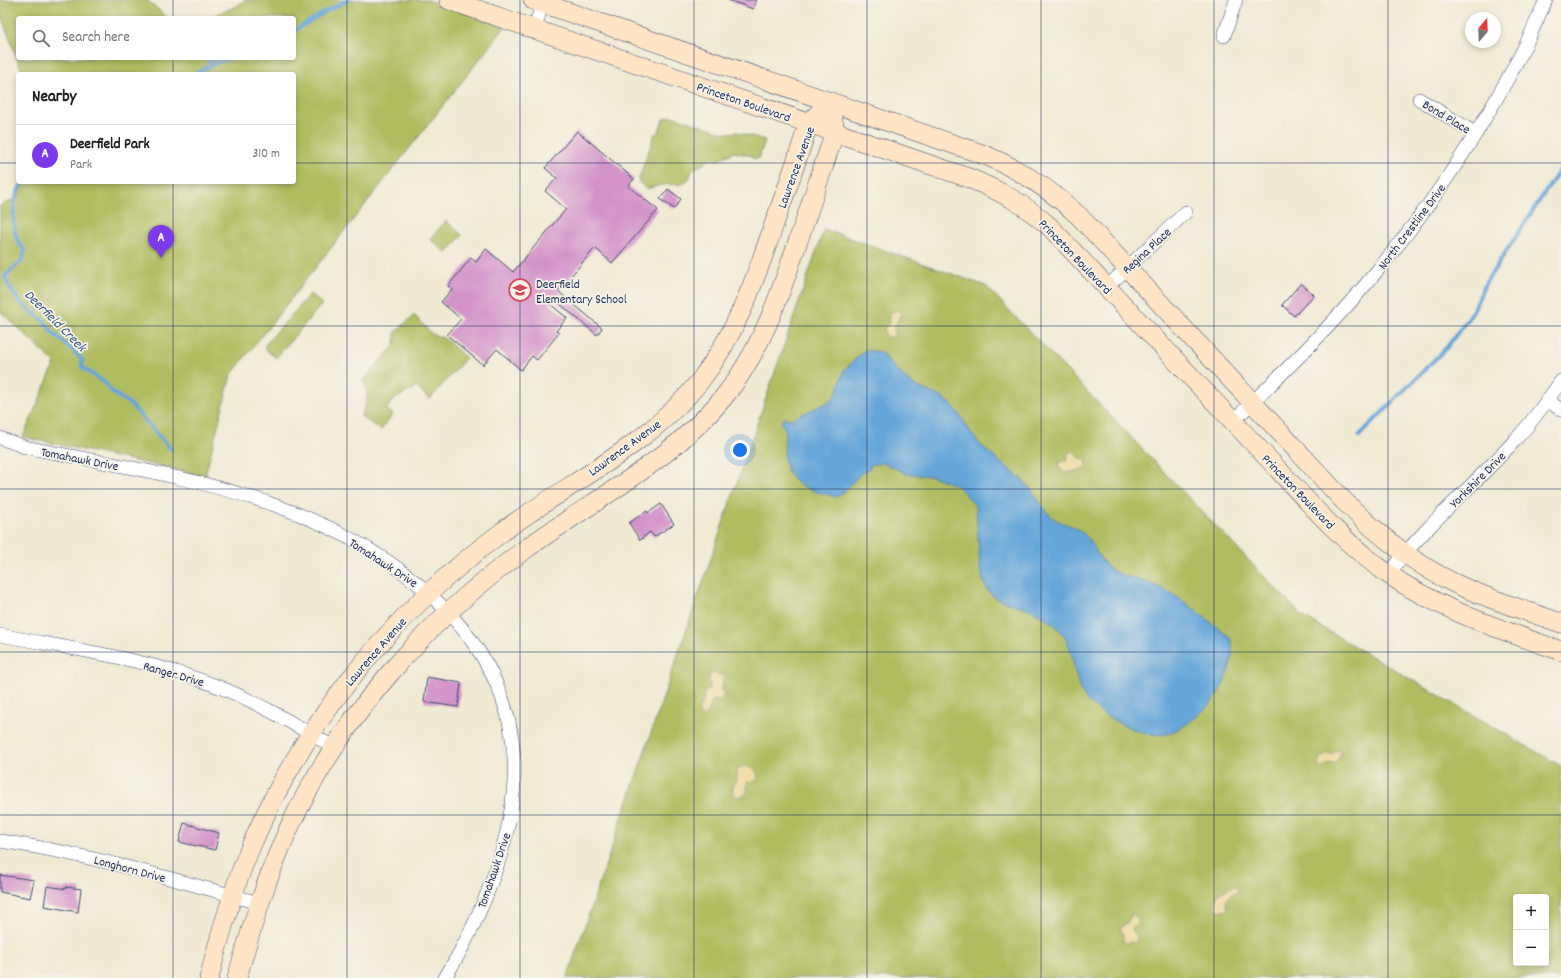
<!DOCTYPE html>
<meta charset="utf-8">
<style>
body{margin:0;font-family:Dekko,sans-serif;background:#f2f2f2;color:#202124}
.controls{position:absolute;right:12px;bottom:12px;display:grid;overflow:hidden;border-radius:4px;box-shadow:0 2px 6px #0003}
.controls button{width:36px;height:36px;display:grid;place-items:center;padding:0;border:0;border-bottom:1px solid #e0e0e0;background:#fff;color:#202124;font:20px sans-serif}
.compass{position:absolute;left:1465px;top:12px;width:36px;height:36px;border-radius:50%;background:#fff;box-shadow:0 2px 6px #0003;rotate:19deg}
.you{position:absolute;left:740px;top:450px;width:14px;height:14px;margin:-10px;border:3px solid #fff;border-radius:50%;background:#1a73e8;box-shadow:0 0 0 6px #1a73e833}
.badge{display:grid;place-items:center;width:26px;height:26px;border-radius:50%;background:#7c3aed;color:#fff;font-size:13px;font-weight:700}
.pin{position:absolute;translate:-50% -33px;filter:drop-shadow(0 1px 2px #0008)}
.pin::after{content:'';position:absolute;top:21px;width:14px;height:12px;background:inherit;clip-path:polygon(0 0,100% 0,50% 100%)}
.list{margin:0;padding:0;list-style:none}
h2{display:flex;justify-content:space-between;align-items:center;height:52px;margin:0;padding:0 16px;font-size:17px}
h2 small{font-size:13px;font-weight:400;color:#757577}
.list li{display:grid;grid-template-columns:26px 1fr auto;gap:12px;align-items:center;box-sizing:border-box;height:60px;padding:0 16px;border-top:1px solid #e0e0e0}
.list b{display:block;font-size:15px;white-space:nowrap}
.list p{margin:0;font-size:13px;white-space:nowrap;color:#757577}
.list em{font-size:13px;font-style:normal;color:#757577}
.icon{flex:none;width:22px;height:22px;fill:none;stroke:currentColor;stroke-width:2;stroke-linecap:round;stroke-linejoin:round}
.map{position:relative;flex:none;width:1561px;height:978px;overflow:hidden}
.search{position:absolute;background:#fff;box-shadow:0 2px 6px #0003;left:16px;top:16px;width:280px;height:44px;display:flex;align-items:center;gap:10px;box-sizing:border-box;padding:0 14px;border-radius:4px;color:#757577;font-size:15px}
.panel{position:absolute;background:#fff;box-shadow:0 2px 6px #0003;left:16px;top:72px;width:280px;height:112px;border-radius:4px}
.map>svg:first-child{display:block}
.green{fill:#b0bc5e;stroke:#66765e;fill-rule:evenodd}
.sand{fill:#eeda9e;stroke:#84847e}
.water{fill:#65a5d8;stroke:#406a9b}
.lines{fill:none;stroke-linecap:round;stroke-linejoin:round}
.stream{stroke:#65a5d8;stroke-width:4}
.building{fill:#d393c9}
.street-casing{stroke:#3b4b70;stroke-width:14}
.secondary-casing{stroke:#3b4b70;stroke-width:20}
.street{stroke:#fff;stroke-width:13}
.secondary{stroke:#ffe4c6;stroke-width:19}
.grid{fill:none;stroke:#1b2f5e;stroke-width:1;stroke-opacity:0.55}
.labels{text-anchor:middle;stroke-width:3.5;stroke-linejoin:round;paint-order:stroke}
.street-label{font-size:13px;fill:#1b2f5e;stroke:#f7f3e8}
.poi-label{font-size:13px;fill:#1b2f5e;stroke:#f7f3e8;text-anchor:start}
.water-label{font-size:14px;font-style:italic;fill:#355889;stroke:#f7f3e8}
</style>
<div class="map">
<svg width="1561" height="978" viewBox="0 0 1561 978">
<rect width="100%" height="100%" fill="#f7f3e8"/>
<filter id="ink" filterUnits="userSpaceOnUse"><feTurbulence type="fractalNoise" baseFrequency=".025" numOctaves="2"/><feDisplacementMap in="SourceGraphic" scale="8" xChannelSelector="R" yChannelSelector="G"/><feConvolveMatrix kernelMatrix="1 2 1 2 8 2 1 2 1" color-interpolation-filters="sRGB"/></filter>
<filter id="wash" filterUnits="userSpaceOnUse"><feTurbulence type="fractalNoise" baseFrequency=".012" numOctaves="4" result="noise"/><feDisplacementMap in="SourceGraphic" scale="16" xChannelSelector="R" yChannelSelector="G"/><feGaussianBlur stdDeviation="0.9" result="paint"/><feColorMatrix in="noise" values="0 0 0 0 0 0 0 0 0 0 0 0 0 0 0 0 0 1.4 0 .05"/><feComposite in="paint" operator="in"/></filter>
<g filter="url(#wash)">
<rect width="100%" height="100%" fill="#f0ead4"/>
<g class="green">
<polygon points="0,0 147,0 168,18 18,18 18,58 294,58 294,18 207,18 237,6 245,0 428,0 505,27 231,375 205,476 23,437 55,363 0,311 0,206 17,198 24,182 294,182 294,74 23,74 0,13"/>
<polygon points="672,116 725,133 737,132 765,140 759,158 757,159 753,158 752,156 734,152 718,160 709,159 702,165 696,167 692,171 689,179 682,184 661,185 646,189 638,181 655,133 658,134 663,119"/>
<polygon points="446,221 462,235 447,253 430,239"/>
<path d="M824,229L986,286L1302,616L1561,766V978H567ZM1516,897H1546V963H1516Z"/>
<polygon points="310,294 322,304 276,358 265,349 265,345"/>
<path d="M414,315L432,334L445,339L466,358L430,399L416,387L393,400L386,409L393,414L381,430L361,416C367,402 370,394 363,380L395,345V333Z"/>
</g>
<g class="sand">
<polygon points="897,310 901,313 894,328 895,334 890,338 885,335 884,329 889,324 889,313"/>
<path d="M1071,451L1074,452L1078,457L1086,459L1087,466C1081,471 1072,471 1065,473L1059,468L1058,465L1061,461H1067L1068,453Z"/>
<path d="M713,673C729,675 721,681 722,689C722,691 724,693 724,696L720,700L712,701L708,714L703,717L699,713V707L702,704L704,694L710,688L709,676Z"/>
<polygon points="1338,750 1341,752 1336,763 1328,764 1323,768 1320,768 1318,765 1320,757 1323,757 1327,753 1332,754"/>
<path d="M743,766C751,767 758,769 758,778L756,781L747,782V792L743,796L737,797L733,793L732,789L737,780V770Z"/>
<path d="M1233,886L1238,889V892L1230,895L1226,901L1228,907L1226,911H1219C1212,905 1217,900 1218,894Z"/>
<polygon points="1132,914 1138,918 1138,923 1133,927 1132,931 1137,937 1137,940 1135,942 1126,943 1123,941 1123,934 1120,928 1127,923"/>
</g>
<path class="water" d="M865,350L881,352C893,365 902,379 918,387C928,392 940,395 949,402C962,414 968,432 980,444C992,457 1006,466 1019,477C1034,488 1042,511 1056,520C1063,524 1072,525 1079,530C1095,540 1097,563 1115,572C1128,578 1143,580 1156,586C1177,595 1196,610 1213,624C1219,629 1226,632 1230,638C1239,654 1223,689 1212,702C1208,707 1202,712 1196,717C1189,723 1176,731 1167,734C1144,740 1092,713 1081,692C1078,687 1078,680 1076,675C1073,662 1071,645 1063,634C1054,623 1042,615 1029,609C1017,604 1002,603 992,595C985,590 982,576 980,568L976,508L974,504L958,486L932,476L907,474L884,463L870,465V468C856,474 850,489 837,497C792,487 779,479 786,430L781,423L784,418L792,419L831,401L837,393L844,370Z"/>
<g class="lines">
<g class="stream">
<polyline points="294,31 328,10 349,0"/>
<polyline points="205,58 214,64"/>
<polyline points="194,74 214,64 230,58"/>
<path d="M23,182C12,197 11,224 18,241C19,244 23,248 25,251L22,261L5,276L8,285L20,302L45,322L52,332L82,359V367L105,383L113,393L130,404L171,449"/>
<polyline points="1359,436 1447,347 1472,313 1486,282 1561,168"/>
</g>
</g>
<g id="blocks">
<g class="building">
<polygon points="728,0 756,0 753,9"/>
<polygon points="577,131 634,179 628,186 658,210 612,263 595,248 558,291 602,328 597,335 553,298 549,303 567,318 556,331 559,333 537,360 532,356 521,370 497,349 483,365 447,335 461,319 441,302 452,289 448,286 471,258 476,262 486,249 513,272 566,209 545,191 557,178 545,168"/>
<polygon points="668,189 681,199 674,209 660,199"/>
<polygon points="1301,283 1314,295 1294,316 1282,305"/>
<polygon points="661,504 674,524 654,537 650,532 640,540 629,523 647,511 648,513"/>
<polygon points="427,677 461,683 458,707 424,702"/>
<polygon points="184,823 219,833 215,850 179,842"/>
<polygon points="0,875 34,880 30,898 0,892"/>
<polygon points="47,886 66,889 66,887 81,889 78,912 44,906"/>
</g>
</g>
</g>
<g filter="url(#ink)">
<use href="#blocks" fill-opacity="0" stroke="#3b4b70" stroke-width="1"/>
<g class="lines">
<g class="street-casing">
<g id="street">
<polyline points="535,29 543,0"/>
<polyline points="1224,36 1236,0"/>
<polyline points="1419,99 1475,133"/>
<polyline points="1107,287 1186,212"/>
<polyline points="1547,400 1561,410"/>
<path d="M1233,421C1283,373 1333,325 1377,271C1433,204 1482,129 1522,52C1531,35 1538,17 1546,0"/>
<path d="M0,438L25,447C110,464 196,477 277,506C388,546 508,630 514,759C518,831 482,917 445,978"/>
<path d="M1389,574C1426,524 1475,485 1516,439C1533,421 1547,401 1561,381"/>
<path d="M0,635C72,649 150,659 219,687C260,703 297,726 335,748"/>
<path d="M0,841C88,854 173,879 259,903"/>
</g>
</g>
<g class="secondary-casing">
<g id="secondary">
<path d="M449,0L969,178C1002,192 1023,203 1050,227C1119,301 1189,375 1259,449C1300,492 1339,540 1388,574C1442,611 1500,629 1561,651"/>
<path d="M533,0L985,155C1021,170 1051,190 1079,216L1343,500C1375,532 1411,562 1452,582C1487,599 1524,610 1561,623"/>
<path d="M209,978C220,935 232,892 249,851C302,724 391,614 502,532C568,483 648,447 700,381C740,329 758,271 779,210C787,189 794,168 801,147C804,139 806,128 811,121C817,114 825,108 831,102"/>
<path d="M237,978C252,926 267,875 290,826C342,716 425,622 523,551C591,501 669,463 723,398C760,353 779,298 797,244C810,207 822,170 835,132L833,120"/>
</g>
</g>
<use href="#street" class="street"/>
<use href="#secondary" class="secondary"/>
</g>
</g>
<path class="grid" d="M173,0V18M347,0V978M520,0V978M694,0V978M867,0V978M1041,0V978M1214,0V978M1388,0V978M173,58V74M0,163H18M294,163H1561M173,182V978M0,326H1561M0,489H1561M0,652H1561M0,815H1561"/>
<defs>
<g id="school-ring" transform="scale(1.15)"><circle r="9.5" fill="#f7f3e8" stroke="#d1495b" stroke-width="1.5"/><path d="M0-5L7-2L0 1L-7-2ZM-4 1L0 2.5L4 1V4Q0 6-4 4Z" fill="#d1495b"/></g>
</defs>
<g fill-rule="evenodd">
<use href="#school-ring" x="520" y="290"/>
</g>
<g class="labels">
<g class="street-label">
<text transform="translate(744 101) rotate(19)" y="5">Princeton Boulevard</text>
<text transform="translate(1447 116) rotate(31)" y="5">Bond Place</text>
<text transform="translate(795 167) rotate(-70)" y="5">Lawrence Avenue</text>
<text transform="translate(1411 226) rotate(-53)" y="5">North Crestline Drive</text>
<text transform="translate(1146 250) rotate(-43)" y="5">Regina Place</text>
<text transform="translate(1076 256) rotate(46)" y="5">Princeton Boulevard</text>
<text transform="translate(624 447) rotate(-36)" y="5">Lawrence Avenue</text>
<text transform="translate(80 458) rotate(11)" y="5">Tomahawk Drive</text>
<text transform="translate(1477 479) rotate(-45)" y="5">Yorkshire Drive</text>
<text transform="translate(1299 491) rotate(46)" y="5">Princeton Boulevard</text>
<text transform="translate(384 562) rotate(33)" y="5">Tomahawk Drive</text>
<text transform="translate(375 651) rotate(-49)" y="5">Lawrence Avenue</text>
<text transform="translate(174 673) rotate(16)" y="5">Ranger Drive</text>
<text transform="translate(130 868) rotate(15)" y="5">Longhorn Drive</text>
<text transform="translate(493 870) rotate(-71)" y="5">Tomahawk Drive</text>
</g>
<g class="poi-label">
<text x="536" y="288">Deerfield<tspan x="536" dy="15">Elementary School</tspan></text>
</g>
<g class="water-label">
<text transform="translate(56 320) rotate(45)" y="5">Deerfield Creek</text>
</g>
</g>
</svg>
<div class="controls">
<button>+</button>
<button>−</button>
</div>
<svg class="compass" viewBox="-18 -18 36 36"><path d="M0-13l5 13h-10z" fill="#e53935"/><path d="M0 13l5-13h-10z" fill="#757577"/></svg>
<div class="you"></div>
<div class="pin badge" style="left:161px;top:258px">A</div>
<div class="search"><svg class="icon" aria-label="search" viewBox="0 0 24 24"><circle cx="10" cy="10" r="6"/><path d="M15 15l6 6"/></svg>Search here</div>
<section class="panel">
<h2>Nearby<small></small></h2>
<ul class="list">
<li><span class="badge">A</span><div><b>Deerfield Park</b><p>Park</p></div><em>310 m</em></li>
</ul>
</section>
</div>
